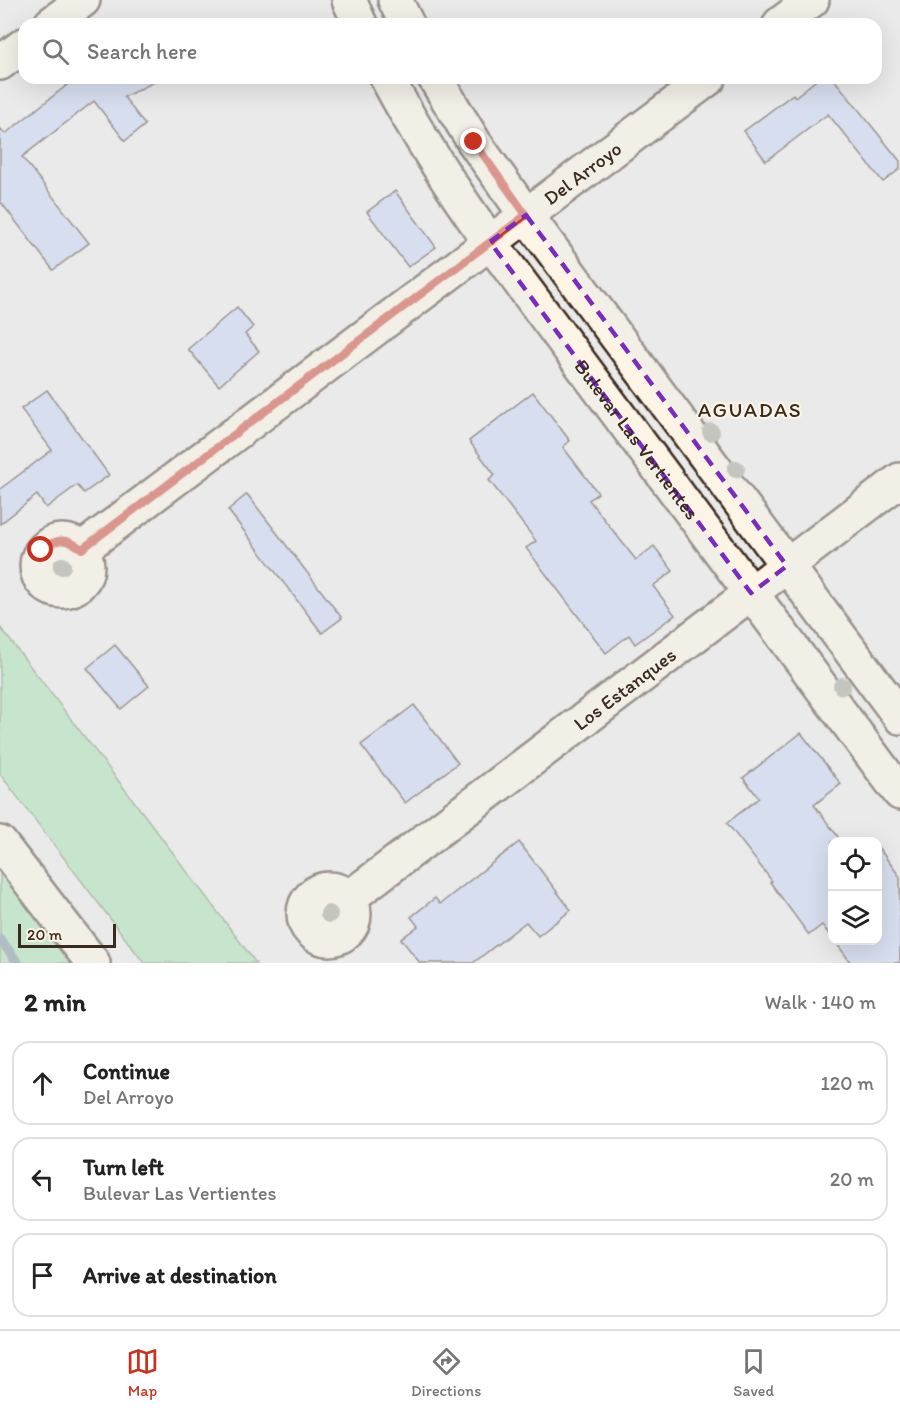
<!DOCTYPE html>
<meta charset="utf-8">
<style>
body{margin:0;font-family:Itim,sans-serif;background:#f2f2f2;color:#222}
.controls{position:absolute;right:18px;bottom:18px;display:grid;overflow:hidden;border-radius:12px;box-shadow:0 6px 24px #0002}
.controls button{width:54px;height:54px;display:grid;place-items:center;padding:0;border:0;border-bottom:2px solid #e0e0e0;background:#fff;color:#222;font:30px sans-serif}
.scale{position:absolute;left:18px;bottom:15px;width:98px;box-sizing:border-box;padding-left:6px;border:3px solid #3b2a1e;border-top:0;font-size:16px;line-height:21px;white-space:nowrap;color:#3b2a1e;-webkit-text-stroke:4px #fcf5e5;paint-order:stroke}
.stop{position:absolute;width:18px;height:18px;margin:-14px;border:4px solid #c8321e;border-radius:50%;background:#fff}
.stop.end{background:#c8321e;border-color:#fff;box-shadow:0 2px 6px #0008}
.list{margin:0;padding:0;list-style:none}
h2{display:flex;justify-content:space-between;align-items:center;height:78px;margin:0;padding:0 24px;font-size:26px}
h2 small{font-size:20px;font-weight:400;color:#767676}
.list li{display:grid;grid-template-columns:39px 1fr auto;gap:18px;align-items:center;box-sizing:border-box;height:84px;margin:0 12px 12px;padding:0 12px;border:2px solid #e0e0e0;border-radius:18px}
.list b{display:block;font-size:22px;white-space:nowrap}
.list p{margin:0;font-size:20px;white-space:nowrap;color:#767676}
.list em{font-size:20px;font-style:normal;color:#767676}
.icon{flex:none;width:33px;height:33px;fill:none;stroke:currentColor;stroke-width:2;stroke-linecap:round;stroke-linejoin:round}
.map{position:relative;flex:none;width:900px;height:963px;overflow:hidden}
.search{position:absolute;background:#fff;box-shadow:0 6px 24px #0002;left:18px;right:18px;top:18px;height:66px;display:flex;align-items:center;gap:15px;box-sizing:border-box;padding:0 21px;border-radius:18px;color:#767676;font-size:22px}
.sheet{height:366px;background:#fff}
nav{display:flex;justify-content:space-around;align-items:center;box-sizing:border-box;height:84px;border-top:2px solid #e0e0e0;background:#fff;font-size:16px;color:#767676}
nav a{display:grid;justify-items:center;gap:3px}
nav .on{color:#c8321e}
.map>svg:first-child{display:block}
.green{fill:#9ee1ab;stroke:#6c8664;stroke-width:1.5}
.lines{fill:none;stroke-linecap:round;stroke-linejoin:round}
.stream{stroke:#6a8b98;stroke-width:10}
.building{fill:#c1d1f7;stroke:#3b2a1e;stroke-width:1.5}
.street-casing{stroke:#3b2a1e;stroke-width:38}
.street{stroke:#fcf5e5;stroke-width:33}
.tree{fill:#989a8d}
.route{stroke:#c8321e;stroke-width:8}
.marked{fill:none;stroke:#7b2cbf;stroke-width:4.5;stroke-dasharray:12 8;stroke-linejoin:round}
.labels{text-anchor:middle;stroke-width:4.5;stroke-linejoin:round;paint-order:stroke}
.street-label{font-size:20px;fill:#3b2a1e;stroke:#fcf5e5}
.neighbourhood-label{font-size:21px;letter-spacing:1.5px;fill:#3b2a1e;stroke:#fcf5e5}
</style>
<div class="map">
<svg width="900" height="963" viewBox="0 0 900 963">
<rect width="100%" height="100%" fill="#eaeaea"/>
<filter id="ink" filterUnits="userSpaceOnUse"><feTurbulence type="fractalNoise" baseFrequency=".0167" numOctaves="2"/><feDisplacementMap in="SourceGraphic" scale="12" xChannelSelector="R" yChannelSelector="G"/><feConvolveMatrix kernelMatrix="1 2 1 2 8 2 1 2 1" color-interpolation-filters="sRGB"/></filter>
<g filter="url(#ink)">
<g class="green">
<polygon points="0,627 130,796 256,963 144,963 0,774"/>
<polygon points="0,870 71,963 0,963"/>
</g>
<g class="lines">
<polyline class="stream" points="0,939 18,963"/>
</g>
<g class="building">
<polygon points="76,78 162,78 124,97 145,125 125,141 94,101 22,157 89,243 53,270 0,201 0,128 5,134"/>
<polygon points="819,78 833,78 900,161 900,169 883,182 828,114 766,161 744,131 793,94 795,97"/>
<polygon points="395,191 436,247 408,267 367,212"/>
<polygon points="237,307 253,327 245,334 259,351 219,386 188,349"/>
<polygon points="47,390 109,475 84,493 77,485 46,508 37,495 0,524 0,489 52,450 21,409"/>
<polygon points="533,392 570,441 563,447 598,493 589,500 636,560 654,546 673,571 653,586 675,615 635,644 629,635 606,653 526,548 536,541 489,480 495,475 469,441"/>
<polygon points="247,494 342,618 322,633 228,510"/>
<polygon points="115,645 149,686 121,709 87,668"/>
<polygon points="414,705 458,763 405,803 361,745"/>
<polygon points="801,733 841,784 814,805 842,842 832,842 832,938 822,925 809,935 770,882 772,881 727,823 759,798 743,778"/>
<polygon points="519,842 571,910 538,936 526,922 473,963 420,963 401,939 418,926 411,917 435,898 440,904"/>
<polygon points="878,847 900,877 900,963 851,963 834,940 878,940"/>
</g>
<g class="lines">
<g class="street-casing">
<g id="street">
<polyline points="349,0 360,24"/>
<polyline points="395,0 407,24"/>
<polyline points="51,24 83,0"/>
<polyline points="780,24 812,0"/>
<polyline points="0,63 24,45"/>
<path id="s1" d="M387,78C418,136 452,189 490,242L900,793"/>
<polyline points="435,78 474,142 526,215 900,717"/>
<circle cx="62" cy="566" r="25"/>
<path id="s2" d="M82,549L709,78"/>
<polyline points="0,843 93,963"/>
<circle cx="329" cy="914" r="25"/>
<path id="s3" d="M349,898L900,480"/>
</g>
</g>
<use href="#street" class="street"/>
</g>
<g class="tree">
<circle cx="711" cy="432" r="9"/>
<circle cx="736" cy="469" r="9"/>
<circle cx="62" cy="566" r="9"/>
<circle cx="842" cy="686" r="9"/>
<circle cx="329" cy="914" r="9"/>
</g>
</g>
<g class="lines" filter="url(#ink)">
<path class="route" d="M41,550C57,537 67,538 82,549L526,215L474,142"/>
</g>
<path d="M0 0H900V963H0ZM526,215L787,566L751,593L490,242Z" fill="#eaeaea" fill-opacity=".55" fill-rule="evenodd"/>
<path class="marked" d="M526,215L787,566L751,593L490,242Z"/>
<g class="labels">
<g class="street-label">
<text dy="7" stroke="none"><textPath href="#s2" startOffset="626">Del Arroyo</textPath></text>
<text dy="7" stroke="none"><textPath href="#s1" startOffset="440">Bulevar Las Vertientes</textPath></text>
<text dy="7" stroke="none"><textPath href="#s3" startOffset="346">Los Estanques</textPath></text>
</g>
<g class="neighbourhood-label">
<text x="750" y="417">AGUADAS</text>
</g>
</g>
</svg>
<div class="controls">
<button><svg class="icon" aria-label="locate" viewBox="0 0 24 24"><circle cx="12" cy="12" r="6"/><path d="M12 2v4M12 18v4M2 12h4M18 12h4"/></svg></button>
<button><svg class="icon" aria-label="layers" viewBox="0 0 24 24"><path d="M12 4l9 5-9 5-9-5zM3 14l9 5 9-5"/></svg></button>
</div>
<div class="scale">20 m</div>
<div class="stop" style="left:41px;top:550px"></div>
<div class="stop end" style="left:474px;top:142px"></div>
<div class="search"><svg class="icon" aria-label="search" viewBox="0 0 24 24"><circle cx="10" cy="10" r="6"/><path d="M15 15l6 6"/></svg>Search here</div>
</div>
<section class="sheet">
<h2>2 min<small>Walk · 140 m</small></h2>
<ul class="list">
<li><svg class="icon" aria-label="ahead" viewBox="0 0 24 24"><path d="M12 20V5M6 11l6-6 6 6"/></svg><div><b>Continue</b><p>Del Arroyo</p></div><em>120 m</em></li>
<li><svg class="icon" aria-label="left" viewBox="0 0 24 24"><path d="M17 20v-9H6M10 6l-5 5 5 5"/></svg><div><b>Turn left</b><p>Bulevar Las Vertientes</p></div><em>20 m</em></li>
<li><svg class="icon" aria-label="arrive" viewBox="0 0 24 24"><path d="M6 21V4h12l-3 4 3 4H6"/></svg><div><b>Arrive at destination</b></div></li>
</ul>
</section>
<nav>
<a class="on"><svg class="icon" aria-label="map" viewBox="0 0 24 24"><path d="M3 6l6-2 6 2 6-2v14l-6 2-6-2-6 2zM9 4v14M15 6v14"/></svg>Map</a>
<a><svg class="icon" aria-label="directions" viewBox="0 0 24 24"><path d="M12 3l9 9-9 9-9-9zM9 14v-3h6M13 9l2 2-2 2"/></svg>Directions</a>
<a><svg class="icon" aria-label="saved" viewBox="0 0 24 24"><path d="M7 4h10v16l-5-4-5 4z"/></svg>Saved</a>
</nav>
